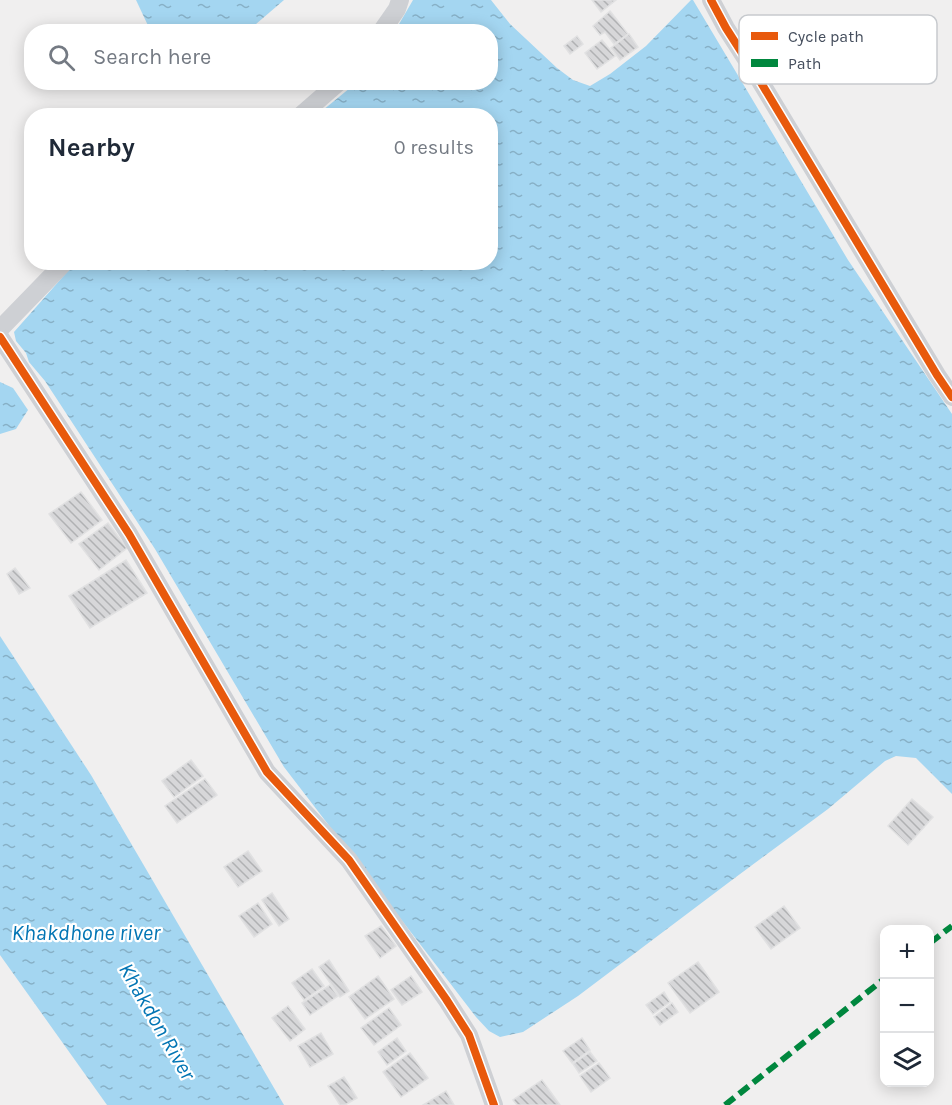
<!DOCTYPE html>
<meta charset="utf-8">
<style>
body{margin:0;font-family:Karla,sans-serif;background:#f2f2f3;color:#1f2937}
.controls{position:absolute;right:18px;bottom:18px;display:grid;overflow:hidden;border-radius:12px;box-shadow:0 3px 15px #0003}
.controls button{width:54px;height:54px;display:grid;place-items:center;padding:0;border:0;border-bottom:2px solid #e0e1e3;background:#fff;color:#1f2937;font:30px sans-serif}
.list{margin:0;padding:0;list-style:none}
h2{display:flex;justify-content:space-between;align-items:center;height:78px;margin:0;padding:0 24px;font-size:26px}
h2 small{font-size:20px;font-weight:400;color:#747a83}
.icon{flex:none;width:33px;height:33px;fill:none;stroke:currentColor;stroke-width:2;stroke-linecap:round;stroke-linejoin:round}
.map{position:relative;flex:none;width:952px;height:1105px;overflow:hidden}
.search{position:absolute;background:#fff;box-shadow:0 3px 15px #0003;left:24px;top:24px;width:474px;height:66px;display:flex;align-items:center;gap:15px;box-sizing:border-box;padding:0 21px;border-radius:24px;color:#747a83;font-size:22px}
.panel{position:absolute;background:#fff;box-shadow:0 3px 15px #0003;left:24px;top:108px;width:474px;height:162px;border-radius:24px}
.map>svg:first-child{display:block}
.water{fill:url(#water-ripples)}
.building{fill:url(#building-back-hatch);stroke:#e1e1e2;stroke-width:1.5}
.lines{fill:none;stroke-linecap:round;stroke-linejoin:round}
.minor{stroke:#ced0d4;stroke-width:18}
.quiet{stroke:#00873e;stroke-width:6;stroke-dasharray:12 6;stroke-linecap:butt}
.cycleway-casing{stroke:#fff;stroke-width:11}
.cycleway{stroke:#e8590c;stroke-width:8}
.labels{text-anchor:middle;stroke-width:4.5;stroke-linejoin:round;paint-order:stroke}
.water-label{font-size:22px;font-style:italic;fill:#0275b4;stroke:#fff}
.key{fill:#fff;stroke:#c7cace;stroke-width:1.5}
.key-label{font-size:16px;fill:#454e5d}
</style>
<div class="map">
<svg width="952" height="1105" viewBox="0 0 952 1105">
<defs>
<pattern id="water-ripples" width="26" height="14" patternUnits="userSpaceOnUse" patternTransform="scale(1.5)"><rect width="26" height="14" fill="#a4d6f1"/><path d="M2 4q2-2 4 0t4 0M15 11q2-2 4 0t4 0" fill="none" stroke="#87b0c6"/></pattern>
<pattern id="building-back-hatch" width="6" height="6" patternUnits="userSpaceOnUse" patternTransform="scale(1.5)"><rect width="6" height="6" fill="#d7d7d9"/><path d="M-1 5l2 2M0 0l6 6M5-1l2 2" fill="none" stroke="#b0b1b3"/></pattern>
</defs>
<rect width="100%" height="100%" fill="#f0efef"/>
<g class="water">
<polygon points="136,0 284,0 248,31 151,32"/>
<polygon points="413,0 491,0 510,24 557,68 573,80 590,86 610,74 646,46 691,0 693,0 848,260 952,414 952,794 916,758 896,756 885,761 828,809 732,880 578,996 523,1032 500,1037 489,1031 476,1017 284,767 155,549 45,381 29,362 26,353 16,341 14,332 75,263 490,262 490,116 317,115 356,83 490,82 490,32 395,31"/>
<polygon points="0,382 13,388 28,410 16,429 0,434"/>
<polygon points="0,636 91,775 284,1105 107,1105 0,955"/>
</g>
<g class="building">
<polygon points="592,0 616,0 601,12"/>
<polygon points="610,11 628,34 614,44 605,32 600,35 593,26"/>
<polygon points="629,34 638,47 620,60 611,48"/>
<polygon points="577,36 583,44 570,54 564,46"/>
<polygon points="602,40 615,56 597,69 585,53"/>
<polygon points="81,492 102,520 71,543 49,514"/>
<polygon points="108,523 127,548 99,570 79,544"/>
<polygon points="126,560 147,593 90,628 69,596"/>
<polygon points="15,568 30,588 19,594 7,574"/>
<polygon points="191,760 203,776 174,797 162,781"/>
<polygon points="205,779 217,795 177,823 165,806"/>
<polygon points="912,799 933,817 908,845 888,826"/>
<polygon points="248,851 262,871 238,887 224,867"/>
<polygon points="272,893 289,919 279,926 262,900"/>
<polygon points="258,903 272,924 254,937 239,916"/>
<polygon points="784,906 800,928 771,949 755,927"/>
<polygon points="381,926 396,946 380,958 365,936"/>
<polygon points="329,960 349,991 340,997 319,967"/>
<polygon points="698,962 719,992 690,1013 668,983"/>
<polygon points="312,969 324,986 304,1000 292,983"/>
<polygon points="378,976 394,999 365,1019 349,997"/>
<polygon points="411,976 422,992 402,1005 391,990"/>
<polygon points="330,985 338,996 310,1015 302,1003"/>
<polygon points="664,992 670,1002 653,1014 646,1005"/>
<polygon points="672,1003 678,1012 660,1025 654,1017"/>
<polygon points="288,1006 305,1029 290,1041 272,1018"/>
<polygon points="389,1008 401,1025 374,1045 361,1028"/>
<polygon points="321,1033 333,1054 310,1067 298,1046"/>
<polygon points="397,1038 406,1051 387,1065 378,1052"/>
<polygon points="582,1038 590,1050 572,1063 563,1051"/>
<polygon points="590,1052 597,1061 579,1073 573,1064"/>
<polygon points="410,1053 428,1078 401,1097 383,1072"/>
<polygon points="599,1063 610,1078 591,1092 580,1076"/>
<polygon points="344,1077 357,1098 345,1105 340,1105 328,1086"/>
<polygon points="542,1080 560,1105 517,1105 513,1100"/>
<polygon points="446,1091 454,1105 423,1105"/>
</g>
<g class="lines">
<g class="minor">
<polyline points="711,0 726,28 760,81 937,375 952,397"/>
<polyline points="381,32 397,9 400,0"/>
<polyline points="300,116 339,82"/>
<polyline points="0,329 65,262"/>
<polyline points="0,337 129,534 267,772 349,860 446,999 469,1035 494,1105"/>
</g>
<g class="quiet">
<polyline points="930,943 952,926"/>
<polyline points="725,1105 884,979"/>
</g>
<g class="cycleway-casing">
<g id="cycleway">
<polyline points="711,0 726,28 760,81 937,375 952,397"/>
<polyline points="0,337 129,534 267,772 349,860 446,999 469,1035 494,1105"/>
</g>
</g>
<use href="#cycleway" class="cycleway"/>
</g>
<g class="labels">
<g class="water-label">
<text x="86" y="940">Khakdhone river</text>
<text transform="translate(158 1021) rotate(60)" y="8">Khakdon River</text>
</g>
</g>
<rect x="739" y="15" width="198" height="69" rx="9" class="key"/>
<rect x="751" y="32" width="27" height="8" fill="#e8590c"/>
<rect x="751" y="59" width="27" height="8" fill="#00873e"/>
<g class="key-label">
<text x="788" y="42">Cycle path</text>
<text x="788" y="69">Path</text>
</g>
</svg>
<div class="controls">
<button>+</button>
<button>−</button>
<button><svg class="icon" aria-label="layers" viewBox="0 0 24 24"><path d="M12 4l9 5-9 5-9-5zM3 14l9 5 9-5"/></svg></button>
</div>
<div class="search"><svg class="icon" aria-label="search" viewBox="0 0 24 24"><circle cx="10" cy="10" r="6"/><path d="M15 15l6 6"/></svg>Search here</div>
<section class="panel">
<h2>Nearby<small>0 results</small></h2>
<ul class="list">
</ul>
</section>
</div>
